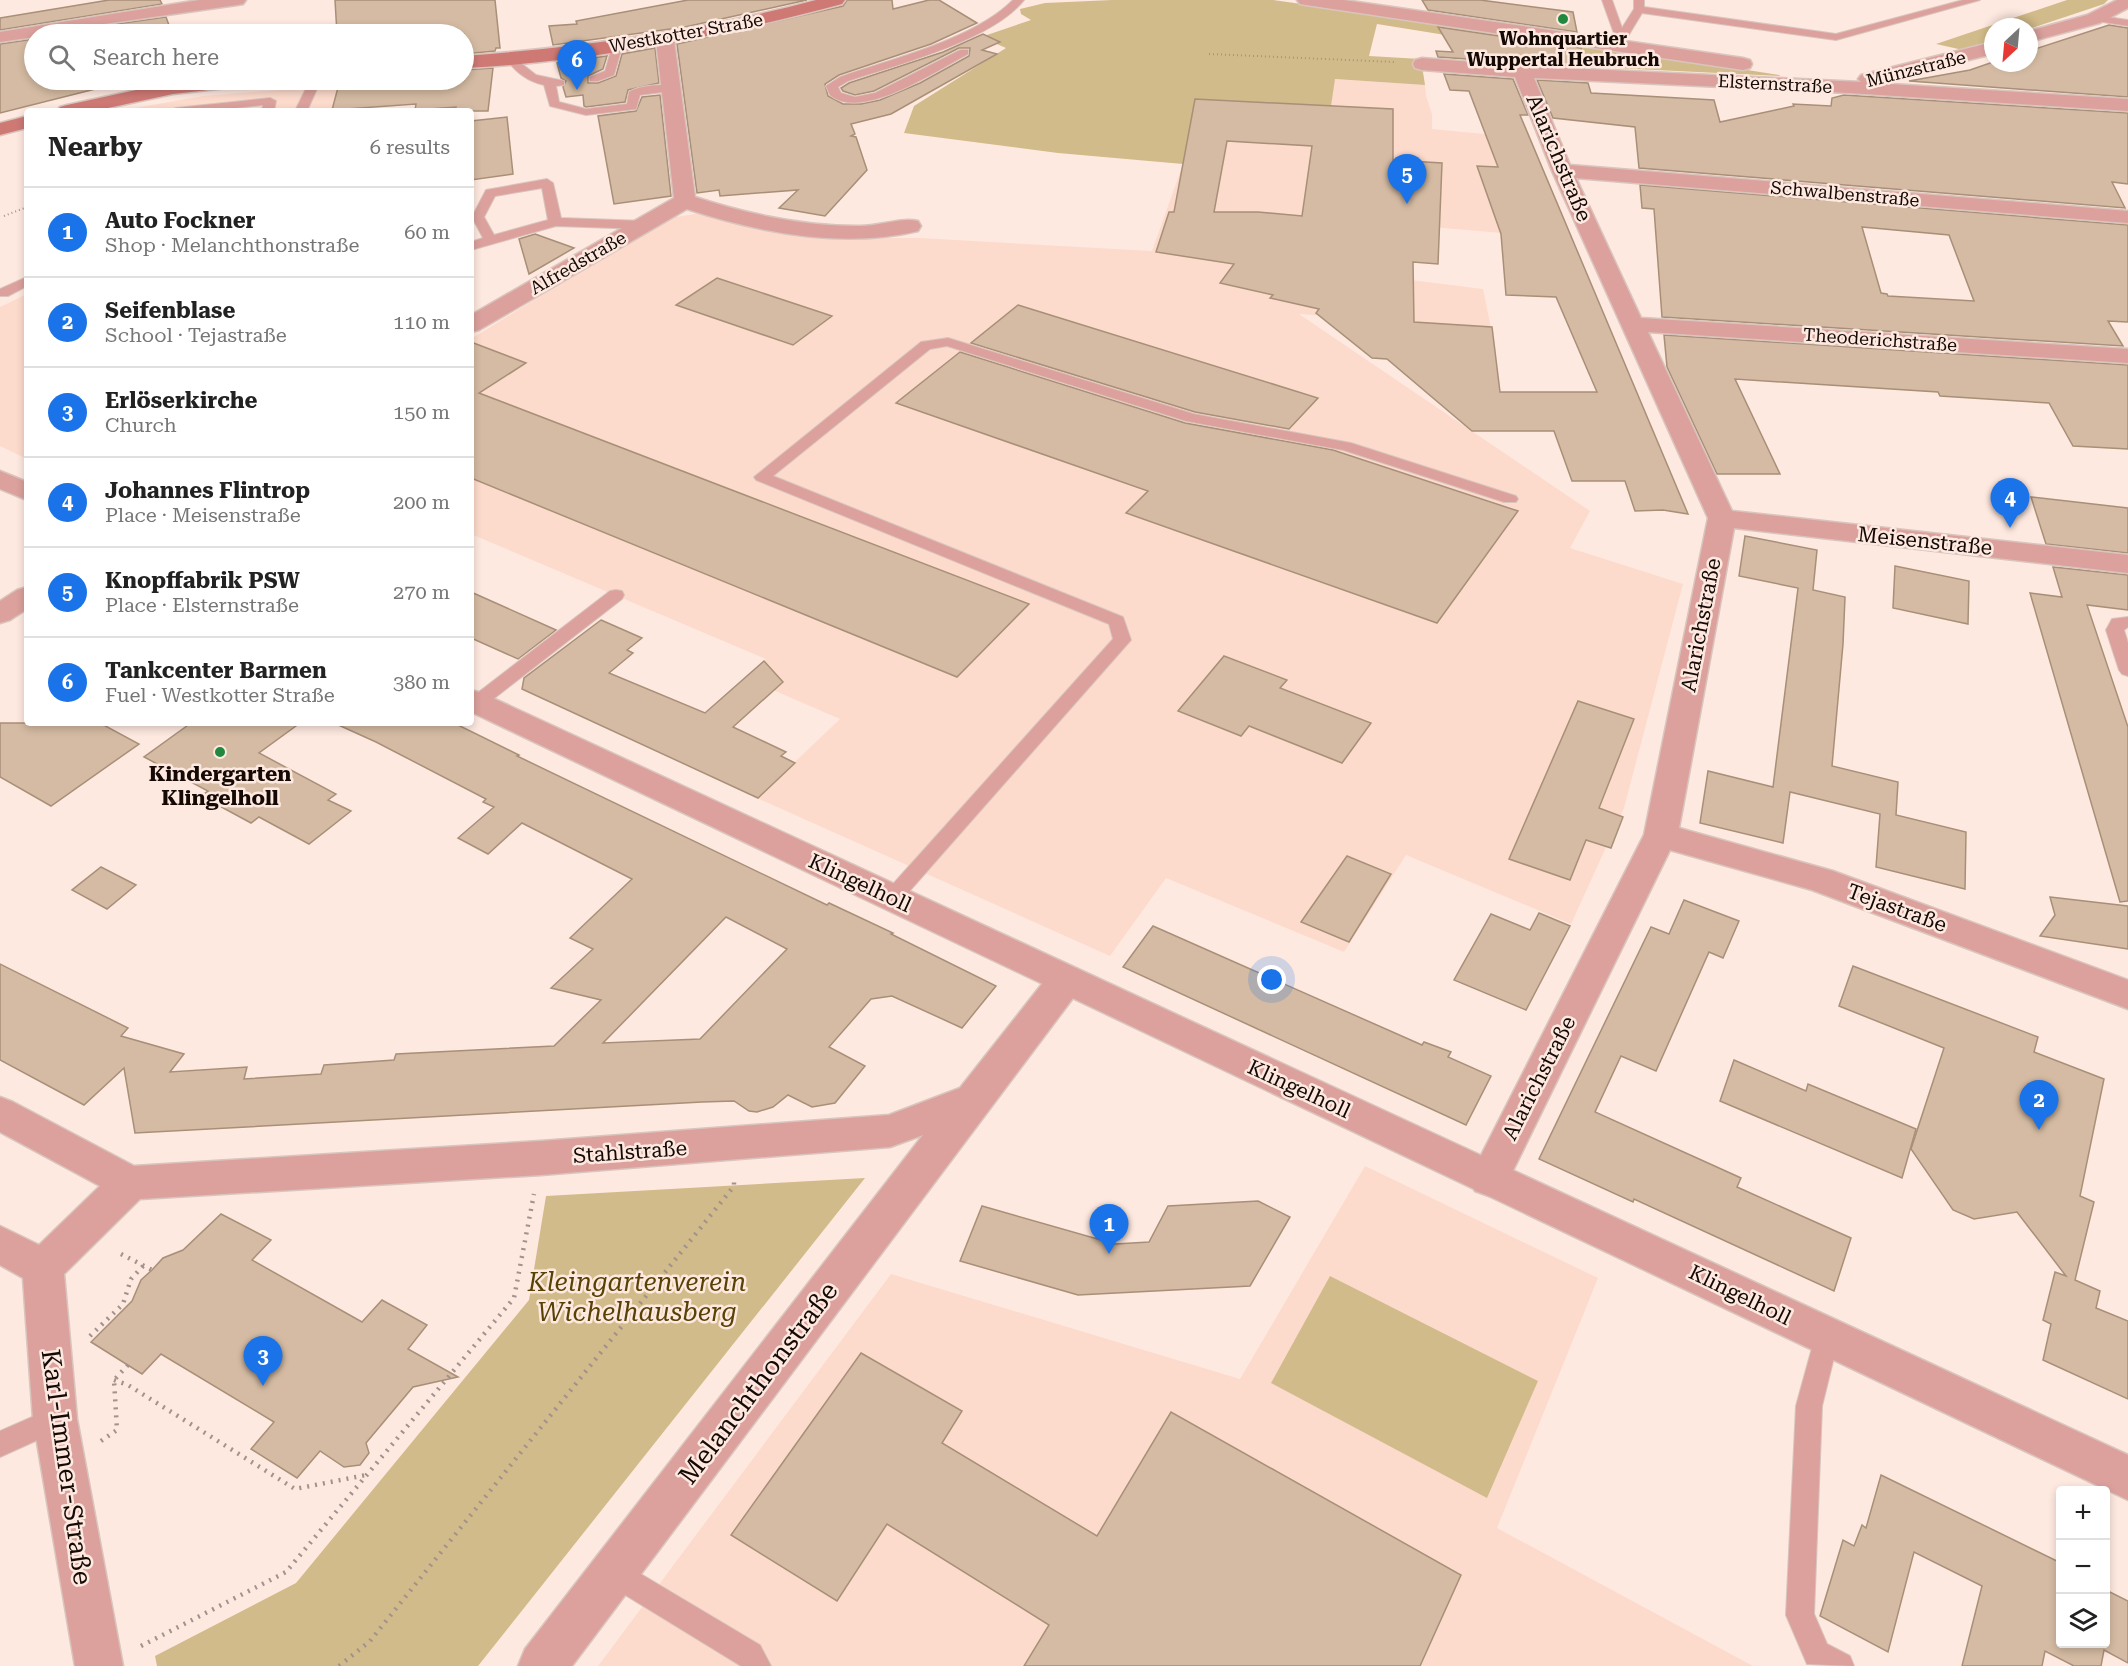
<!DOCTYPE html>
<meta charset="utf-8">
<style>
body{margin:0;font-family:"Roboto Serif",serif;background:#f6f6f6;color:#222}
.controls{position:absolute;right:18px;bottom:18px;display:grid;overflow:hidden;border-radius:6px;box-shadow:0 3px 9px #0003}
.controls button{width:54px;height:54px;display:grid;place-items:center;padding:0;border:0;border-bottom:2px solid #e0e0e0;background:#fff;color:#222;font:30px sans-serif}
.compass{position:absolute;left:1984px;top:18px;width:54px;height:54px;border-radius:50%;background:#fff;box-shadow:0 3px 9px #0003;rotate:206deg}
.you{position:absolute;left:1272px;top:980px;width:21px;height:21px;margin:-15px;border:4px solid #fff;border-radius:50%;background:#1a73e8;box-shadow:0 0 0 9px #1a73e833}
.badge{display:grid;place-items:center;width:39px;height:39px;border-radius:50%;background:#1a73e8;color:#fff;font-size:20px;font-weight:700}
.pin{position:absolute;translate:-50% -50px;filter:drop-shadow(0 2px 3px #0008)}
.pin::after{content:'';position:absolute;top:32px;width:21px;height:18px;background:inherit;clip-path:polygon(0 0,100% 0,50% 100%)}
.list{margin:0;padding:0;list-style:none}
h2{display:flex;justify-content:space-between;align-items:center;height:78px;margin:0;padding:0 24px;font-size:26px}
h2 small{font-size:20px;font-weight:400;color:#767676}
.list li{display:grid;grid-template-columns:39px 1fr auto;gap:18px;align-items:center;box-sizing:border-box;height:90px;padding:0 24px;border-top:2px solid #e0e0e0}
.list b{display:block;font-size:22px;white-space:nowrap}
.list p{margin:0;font-size:20px;white-space:nowrap;color:#767676}
.list em{font-size:20px;font-style:normal;color:#767676}
.icon{flex:none;width:33px;height:33px;fill:none;stroke:currentColor;stroke-width:2;stroke-linecap:round;stroke-linejoin:round}
.map{position:relative;flex:none;width:2128px;height:1666px;overflow:hidden}
.search{position:absolute;background:#fff;box-shadow:0 3px 9px #0003;left:24px;top:24px;width:450px;height:66px;display:flex;align-items:center;gap:15px;box-sizing:border-box;padding:0 21px;border-radius:33px;color:#767676;font-size:22px}
.panel{position:absolute;background:#fff;box-shadow:0 3px 9px #0003;left:24px;top:108px;width:450px;height:618px;border-radius:6px}
.map>svg:first-child{display:block}
.built{fill:#fddbcc}
.green{fill:#d2bb8a}
.building{fill:#d5bba3;stroke:#a88f78;stroke-width:1.5;fill-rule:evenodd}
.lines{fill:none;stroke-linecap:round;stroke-linejoin:round}
.service-casing{stroke:#d9c5bd;stroke-width:2}
.minor-casing{stroke:#d9c5bd;stroke-width:3}
.tertiary-casing{stroke:#d9c5bd;stroke-width:3}
.secondary-casing{stroke:#d9c5bd;stroke-width:3}
.path-far1{stroke:#a3928b;stroke-width:2;stroke-dasharray:1 3;stroke-linecap:butt}
.path{stroke:#a3928b;stroke-width:4.5;stroke-dasharray:2 6;stroke-linecap:butt}
.service{fill:#dca19d;fill-rule:evenodd}
.minor{fill:#dca19d;fill-rule:evenodd}
.tertiary{fill:#dca19d;fill-rule:evenodd}
.secondary{fill:#cf7975;fill-rule:evenodd}
.poi-dot{fill:#21893f;stroke:#fee9e0;stroke-width:2}
.labels{text-anchor:middle;stroke-width:5;stroke-linejoin:round;paint-order:stroke}
.far-street-label{font-size:18px;fill:#140905;stroke:#fee9e0}
.far-poi-label{font-size:18px;font-weight:bold;fill:#140905;stroke:#fee9e0}
.street-label{font-size:21px;fill:#140905;stroke:#fee9e0}
.poi-label{font-size:21px;font-weight:bold;fill:#140905;stroke:#fee9e0}
.near-park-label{font-size:26px;font-style:italic;fill:#574104;stroke:#fee9e0}
.near-street-label{font-size:26px;fill:#140905;stroke:#fee9e0}
</style>
<div class="map">
<svg width="2128" height="1666" viewBox="0 0 2128 1666">
<rect width="100%" height="100%" fill="#fee9e0"/>
<g class="built">
<polygon points="1334,79 1425,85 1426,96 1432,114 1432,129 1484,134 1528,134 1573,239 1336,219 1331,270 1483,289 1491,328 1299,314 1590,511 1570,548 1683,584 1624,808 1571,924 1406,855 1344,952 1166,878 1110,956 757,798 840,719 745,678 766,659 471,534 471,339 664,219 701,213 840,238 920,238 1152,251 1183,164 1195,99 1330,106"/>
<polygon points="339,85 332,111 118,111 203,96"/>
<polygon points="27,294 27,459 0,446 0,307"/>
<polygon points="1365,1166 1598,1278 1497,1528 1753,1666 598,1666 891,1274 1240,1379"/>
</g>
<g class="green">
<polygon points="1112,0 1273,0 1522,35 1520,39 1464,38 1377,24 1369,56 1421,59 1425,85 1335,79 1331,106 1195,99 1183,164 1058,153 904,133 914,106 1006,48 981,37 1031,20 1021,14 1020,9 1045,3"/>
<polygon points="2067,0 2108,0 2104,4 2029,29 2029,27 1993,27 1993,41 1963,50 1936,44"/>
<polygon points="1551,39 1779,75 1780,76 1552,65"/>
<polygon points="865,1178 478,1666 157,1666 155,1656 296,1583 529,1300 546,1196"/>
<polygon points="1330,1276 1538,1381 1487,1498 1271,1383"/>
</g>
<g class="building">
<polygon points="109,0 160,0 162,4 0,30 0,18"/>
<polygon points="335,0 495,0 500,48 496,48 495,51 464,54 464,34 337,34"/>
<polygon points="688,0 807,0 685,27 553,45 549,26 577,24 576,21"/>
<polygon points="847,0 892,0 893,9 929,0 939,0 977,23 931,44 839,75 825,84 828,96 843,104 861,104 880,100 920,83 969,56 970,48 959,48 874,91 855,95 843,91 841,88 849,83 943,52 983,34 1000,42 982,50 997,54 891,114 851,124 855,134 851,136 856,137 867,170 825,216 779,208 798,190 720,196 719,190 697,193 677,44 843,6"/>
<polygon points="1422,0 1480,0 1573,12 1577,32 1428,10"/>
<polygon points="166,17 170,28 135,34 46,34"/>
<polygon points="2109,25 2128,28 2128,97 1909,81 1970,70 1993,62 2029,63 2029,51"/>
<polygon points="1438,27 1581,48 1585,67 1438,57 1436,51 1453,52"/>
<polygon points="34,39 34,80 96,80 103,87 0,113 0,44"/>
<polygon points="655,48 659,83 628,90 625,102 586,107 584,106 583,95 566,97 563,87 566,81 561,78 557,63 607,56 603,69 588,76 588,83 598,83 616,76 622,54"/>
<polygon points="493,68 488,111 455,111 456,107 415,110 416,104 332,110 340,80 464,80 464,70"/>
<path d="M1444,74L1513,79L1528,115H1520L1688,514L1663,510L1635,511L1625,481H1572L1554,431H1472L1387,359L1372,358L1316,313L1319,309L1270,298L1273,295L1220,283L1234,264L1156,252L1169,212H1174L1195,99L1393,109V160L1442,163L1438,264L1413,262L1414,322L1492,327L1500,392H1597L1556,297L1506,295L1501,234L1477,166L1498,167L1469,91L1450,90ZM1227,141L1312,146L1302,216L1258,212H1214Z"/>
<polygon points="1537,80 1588,83 1591,93 1714,100 1720,122 1794,106 1793,104 1831,106 1832,98 1844,95 2128,113 2128,184 2112,182 2125,208 1639,168 1635,127 1553,118"/>
<polygon points="660,95 671,196 614,204 598,116 636,111 642,97"/>
<polygon points="507,117 513,174 471,180 471,121"/>
<path d="M1640,185L2128,225V322L2108,321L2123,346L1662,317L1654,209L1642,208ZM1862,227L1949,235L1974,301L1888,296L1887,294L1881,293Z"/>
<polygon points="535,234 574,248 529,274 519,239"/>
<polygon points="717,278 832,316 793,345 676,305"/>
<polygon points="1018,305 1318,398 1289,429 1195,412 971,343"/>
<polygon points="1664,335 2128,365 2128,449 2073,446 2049,403 1940,396 1938,392 1735,379 1780,474 1717,474 1667,367"/>
<polygon points="471,342 526,363 479,393 1029,604 957,677 471,478"/>
<polygon points="960,352 1185,423 1333,450 1518,511 1437,623 1126,513 1148,491 896,403"/>
<polygon points="2031,497 2128,508 2128,553 2046,544"/>
<polygon points="1745,536 1817,550 1813,590 1845,597 1843,644 1832,766 1898,782 1896,815 1966,832 1965,889 1876,867 1880,814 1790,792 1783,843 1700,823 1708,771 1773,787 1798,588 1739,576"/>
<polygon points="1895,566 1969,581 1968,624 1893,608"/>
<polygon points="2053,567 2128,575 2128,610 2087,605 2128,727 2128,901 2120,902 2030,593 2062,597"/>
<polygon points="471,592 556,630 518,659 471,638"/>
<polygon points="601,620 642,638 627,650 633,653 609,673 705,713 764,661 783,682 733,727 786,752 781,756 795,763 758,798 522,689 524,678"/>
<polygon points="1224,656 1287,680 1280,688 1371,723 1342,763 1249,726 1241,736 1178,711"/>
<polygon points="1578,701 1634,719 1599,808 1623,817 1611,848 1586,840 1570,880 1509,859"/>
<polygon points="0,723 100,723 139,744 51,806 0,777"/>
<polygon points="191,723 300,723 259,753 336,794 328,800 351,811 309,844 259,817 251,823 201,796 208,791 144,757"/>
<path d="M334,723H454L519,755L517,756L827,905L829,903L893,933L891,934L996,986L962,1028L892,996L871,999L829,1047L865,1066L835,1103L812,1107L788,1095L773,1107L757,1112L749,1111L734,1101L702,1102L135,1133L124,1068L84,1105L0,1060V964L128,1028L121,1036L184,1054L170,1072L247,1067L244,1079L321,1074L324,1065L394,1060L396,1054L554,1046L601,1000L551,988L593,949L570,938L632,879L522,823L488,854L458,838L494,807L483,802L486,799L376,742ZM726,917L787,949L700,1039L603,1043Z"/>
<polygon points="1347,856 1391,874 1349,942 1301,922"/>
<polygon points="101,867 136,885 107,909 72,890"/>
<polygon points="2050,897 2128,906 2128,949 2040,936 2055,915"/>
<polygon points="1684,900 1739,921 1723,958 1709,952 1656,1071 1621,1056 1595,1112 1741,1178 1737,1187 1851,1238 1834,1291 1634,1199 1633,1202 1539,1159 1651,927 1669,934"/>
<polygon points="1539,913 1570,926 1526,1010 1454,980 1491,914 1530,930"/>
<polygon points="1153,926 1422,1045 1424,1042 1451,1052 1448,1057 1491,1076 1466,1125 1123,967"/>
<polygon points="1853,966 2038,1037 2034,1052 2104,1079 2080,1196 2094,1202 2075,1280 2100,1291 2096,1308 2128,1321 2128,1399 2043,1360 2051,1324 2043,1320 2055,1272 2066,1276 2017,1212 1974,1219 1953,1210 1911,1149 1944,1048 1839,1006"/>
<polygon points="1734,1060 1806,1091 1808,1084 1916,1129 1902,1178 1720,1101"/>
<polygon points="1258,1201 1290,1217 1250,1286 1078,1295 960,1261 982,1206 1115,1244 1149,1242 1168,1206"/>
<polygon points="221,1214 271,1240 252,1260 362,1322 382,1300 427,1325 408,1349 458,1377 413,1387 366,1443 369,1453 360,1465 344,1467 320,1451 297,1478 251,1449 274,1422 161,1354 142,1374 91,1342 132,1301 141,1280 152,1270 163,1258 183,1250"/>
<polygon points="861,1353 962,1411 942,1443 1097,1536 1171,1412 1461,1575 1420,1666 1024,1666 1049,1625 887,1524 837,1601 731,1535"/>
<polygon points="1881,1475 2061,1563 2061,1644 2106,1644 2106,1590 2128,1601 2128,1663 2104,1650 2101,1666 2074,1666 2045,1651 2042,1666 1962,1666 1982,1586 1914,1552 1888,1652 1820,1616 1843,1540 1854,1546 1862,1525 1866,1528"/>
</g>
<g class="lines">
<g class="service-casing">
<g id="service">
<path d="M1013,0H1024C991,41 898,64 848,81L838,87L841,93L855,97L875,93L960,50H968V54C937,70 862,122 830,95L826,86L840,77C891,59 975,39 1013,0Z"/>
<polygon points="1602,0 1612,0 1622,28 1634,9 1634,0 1644,0 1644,7 1836,34 1963,0 1980,0 1836,40 1642,13 1622,46 1618,47 1613,44 1616,39"/>
<polygon points="2094,15 2128,20 2128,26 2090,20 2090,16"/>
<polygon points="617,44 622,47 614,75 598,81 590,81 590,77 605,71 612,47"/>
<path d="M512,56L536,75L564,81V85L556,86L559,102L586,109L627,104L629,92C637,86 669,82 677,88L671,91L640,95L636,109L586,115L550,106L544,85C527,81 517,73 506,59Z"/>
<polygon points="310,80 321,80 307,111 295,111"/>
<polygon points="270,98 276,101 274,111 262,111 263,105 209,111 170,111 176,108"/>
<path d="M547,179L553,183L561,218L644,221L650,225L644,229L556,226L471,250V242L483,238L472,217L486,190ZM542,188L548,220L494,235L484,217L495,196Z"/>
<polygon points="27,277 27,286 8,296 0,296 0,289"/>
<polygon points="948,338 1194,414 1351,443 1516,496 1518,499 1516,502 1504,502 1343,450 1186,421 947,346 930,349 773,476 1123,617 1131,640 899,903 892,906 885,903 882,898 885,893 1113,639 1109,624 756,480 754,477 921,342"/>
<polygon points="616,590 622,591 624,595 622,599 483,707 471,707 471,698 610,591"/>
<polygon points="2128,617 2128,627 2124,630 2128,643 2128,676 2122,674 2119,670 2106,630 2112,619"/>
<polygon points="1827,1325 1836,1329 1839,1337 1822,1406 1814,1614 1827,1644 1850,1656 1854,1666 1807,1664 1786,1615 1796,1406 1815,1337 1818,1329"/>
<polygon points="55,1407 64,1410 68,1419 64,1428 0,1457 0,1431"/>
<polygon points="614,1558 760,1645 771,1666 741,1666 604,1582 600,1572 604,1562"/>
</g>
</g>
<g class="minor-casing">
<g id="minor">
<polygon points="199,0 246,0 243,4 237,5 34,34 34,37 0,42 0,32"/>
<polygon points="1297,0 1344,0 1743,58 1750,60 1752,64 1750,68 1743,70 1306,5 1300,4"/>
<polygon points="2117,0 2128,0 2128,8 2100,23 2029,42 2029,31 2087,15"/>
<path d="M665,34L671,36L674,40L695,197C747,214 803,226 858,226C878,227 899,217 918,221L921,226L918,231C842,249 760,233 687,209L479,330L471,332V315L674,198L656,40L659,36Z"/>
<polygon points="1993,42 1993,54 1875,83 2128,99 2128,111 1849,93 1534,78 1570,165 2128,211 2128,223 1576,178 1641,318 2128,349 2128,363 1648,332 1732,511 2128,555 2128,573 1734,528 1679,828 1833,871 2128,980 2128,1009 1812,890 1670,850 1503,1191 1489,1196 1475,1191 1469,1179 1644,835 1708,518 1552,171 1515,77 1422,70 1415,68 1413,64 1415,60 1422,58 1522,66 1861,82 1858,79 1861,75"/>
<polygon points="27,587 27,609 10,620 0,623 0,601 17,590"/>
<polygon points="1066,966 1079,970 1084,980 1079,990 572,1666 518,1666 525,1649 923,1135 890,1147 541,1175 140,1199 64,1274 77,1419 123,1666 75,1666 33,1419 23,1278 0,1265 0,1226 39,1245 100,1186 0,1132 0,1097 13,1102 134,1166 541,1141 889,1115 960,1088 1053,970"/>
</g>
</g>
<g class="tertiary-casing">
<g id="tertiary">
<polygon points="0,471 27,482 27,500 0,489"/>
<polygon points="471,690 482,693 2128,1455 2128,1500 471,712"/>
</g>
</g>
<g class="secondary-casing">
<g id="secondary">
<path d="M816,0H845L842,4C719,37 591,62 464,68V56C583,47 700,31 816,0Z"/>
<polygon points="197,80 254,80 251,84 244,86 173,94 94,111 57,111 60,107 67,105 173,82"/>
<polygon points="27,116 27,128 0,135 0,123"/>
</g>
</g>
<g class="path-far1">
<polyline points="1209,54 1395,62"/>
<polyline points="4,216 27,207"/>
</g>
<g class="path">
<polyline points="121,1254 152,1270"/>
<polyline points="90,1336 123,1304 131,1279 144,1265"/>
<polyline points="114,1380 128,1385 295,1489 366,1475"/>
<polyline points="101,1441 117,1430 114,1380 128,1365"/>
<polyline points="141,1646 286,1572 514,1298 534,1194"/>
<polyline points="339,1666 370,1641 734,1186 734,1178"/>
</g>
<use href="#service" class="service"/>
<use href="#minor" class="minor"/>
<use href="#tertiary" class="tertiary"/>
<use href="#secondary" class="secondary"/>
</g>
<g class="poi-dot">
<circle cx="1563" cy="19" r="6"/>
<circle cx="220" cy="752" r="6"/>
</g>
<g class="labels">
<g class="far-street-label">
<text transform="translate(686 33) rotate(-10)" y="6">Westkotter Straße</text>
<text transform="translate(1916 69) rotate(-14)" y="6">Münzstraße</text>
<text transform="translate(1775 84) rotate(3)" y="6">Elsternstraße</text>
<text transform="translate(1845 194) rotate(5)" y="6">Schwalbenstraße</text>
<text transform="translate(578 263) rotate(-30)" y="6">Alfredstraße</text>
<text transform="translate(1880 340) rotate(4)" y="6">Theoderichstraße</text>
</g>
<g class="far-poi-label">
<text x="1563" y="45">Wohnquartier<tspan x="1563" dy="21">Wuppertal Heubruch</tspan></text>
</g>
<g class="street-label">
<text transform="translate(1559 158) rotate(67)" y="7">Alarichstraße</text>
<text transform="translate(1925 541) rotate(6)" y="7">Meisenstraße</text>
<text transform="translate(1701 625) rotate(-79)" y="7">Alarichstraße</text>
<text transform="translate(860 883) rotate(25)" y="7">Klingelholl</text>
<text transform="translate(1897 908) rotate(20)" y="7">Tejastraße</text>
<text transform="translate(1539 1078) rotate(-63)" y="7">Alarichstraße</text>
<text transform="translate(1299 1089) rotate(25)" y="7">Klingelholl</text>
<text transform="translate(630 1152) rotate(-4)" y="7">Stahlstraße</text>
<text transform="translate(1740 1295) rotate(26)" y="7">Klingelholl</text>
</g>
<g class="poi-label">
<text x="220" y="781">Kindergarten<tspan x="220" dy="24">Klingelholl</tspan></text>
</g>
<g class="near-park-label">
<text x="637" y="1291">Kleingartenverein<tspan x="637" dy="30">Wichelhausberg</tspan></text>
</g>
<g class="near-street-label">
<text transform="translate(758 1383) rotate(-53)" y="9">Melanchthonstraße</text>
<text transform="translate(67 1467) rotate(82)" y="9">Karl-Immer-Straße</text>
</g>
</g>
</svg>
<div class="controls">
<button>+</button>
<button>−</button>
<button><svg class="icon" aria-label="layers" viewBox="0 0 24 24"><path d="M12 4l9 5-9 5-9-5zM3 14l9 5 9-5"/></svg></button>
</div>
<svg class="compass" viewBox="-18 -18 36 36"><path d="M0-13l5 13h-10z" fill="#e53935"/><path d="M0 13l5-13h-10z" fill="#767676"/></svg>
<div class="you"></div>
<div class="pin badge" style="left:1109px;top:1254px">1</div>
<div class="pin badge" style="left:2039px;top:1130px">2</div>
<div class="pin badge" style="left:263px;top:1386px">3</div>
<div class="pin badge" style="left:2010px;top:528px">4</div>
<div class="pin badge" style="left:1407px;top:204px">5</div>
<div class="pin badge" style="left:577px;top:90px">6</div>
<div class="search"><svg class="icon" aria-label="search" viewBox="0 0 24 24"><circle cx="10" cy="10" r="6"/><path d="M15 15l6 6"/></svg>Search here</div>
<section class="panel">
<h2>Nearby<small>6 results</small></h2>
<ul class="list">
<li><span class="badge">1</span><div><b>Auto Fockner</b><p>Shop · Melanchthonstraße</p></div><em>60 m</em></li>
<li><span class="badge">2</span><div><b>Seifenblase</b><p>School · Tejastraße</p></div><em>110 m</em></li>
<li><span class="badge">3</span><div><b>Erlöserkirche</b><p>Church</p></div><em>150 m</em></li>
<li><span class="badge">4</span><div><b>Johannes Flintrop</b><p>Place · Meisenstraße</p></div><em>200 m</em></li>
<li><span class="badge">5</span><div><b>Knopffabrik PSW</b><p>Place · Elsternstraße</p></div><em>270 m</em></li>
<li><span class="badge">6</span><div><b>Tankcenter Barmen</b><p>Fuel · Westkotter Straße</p></div><em>380 m</em></li>
</ul>
</section>
</div>
